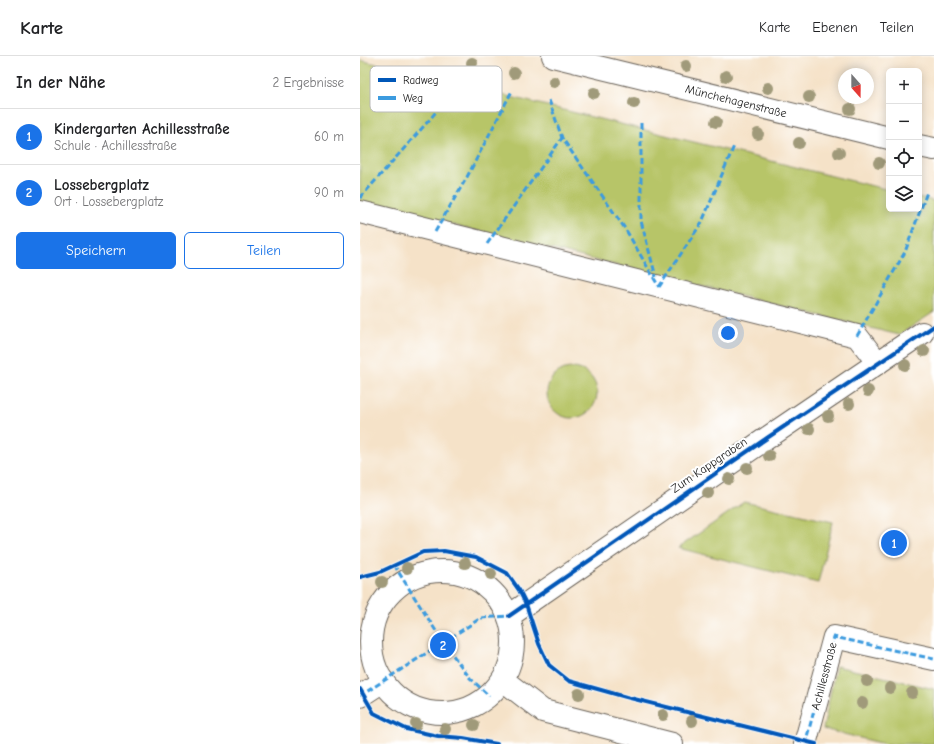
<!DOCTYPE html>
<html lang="de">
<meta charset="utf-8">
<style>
body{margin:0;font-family:"Comic Neue",sans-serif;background:#f2f2f2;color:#202124}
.controls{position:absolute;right:12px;top:12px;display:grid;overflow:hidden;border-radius:6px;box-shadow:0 2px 10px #0003}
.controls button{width:36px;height:36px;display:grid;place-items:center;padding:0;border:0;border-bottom:1px solid #e0e0e0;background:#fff;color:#202124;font:20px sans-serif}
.compass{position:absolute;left:478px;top:12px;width:36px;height:36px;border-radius:50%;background:#fff;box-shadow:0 2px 10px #0003;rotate:159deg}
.you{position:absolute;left:368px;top:277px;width:14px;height:14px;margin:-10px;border:3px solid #fff;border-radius:50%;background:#1a73e8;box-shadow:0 0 0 6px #1a73e833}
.badge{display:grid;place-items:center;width:26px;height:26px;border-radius:50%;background:#1a73e8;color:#fff;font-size:13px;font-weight:700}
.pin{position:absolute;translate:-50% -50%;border:2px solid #fff;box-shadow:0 1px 4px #0006}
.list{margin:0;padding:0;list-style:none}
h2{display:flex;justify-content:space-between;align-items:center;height:52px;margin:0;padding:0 16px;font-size:17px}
h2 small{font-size:13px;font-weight:400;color:#757577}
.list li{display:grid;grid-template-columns:26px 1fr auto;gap:12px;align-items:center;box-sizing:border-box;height:56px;padding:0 16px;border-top:1px solid #e0e0e0}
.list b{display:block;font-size:15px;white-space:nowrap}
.list p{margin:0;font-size:13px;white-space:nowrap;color:#757577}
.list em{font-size:13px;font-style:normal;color:#757577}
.actions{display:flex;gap:8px;padding:12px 16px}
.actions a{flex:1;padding:9px 0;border:1px solid #1a73e8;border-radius:6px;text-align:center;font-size:14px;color:#1a73e8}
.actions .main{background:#1a73e8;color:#fff}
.icon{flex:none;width:22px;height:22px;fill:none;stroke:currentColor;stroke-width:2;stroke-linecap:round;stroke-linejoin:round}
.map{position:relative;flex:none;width:574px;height:688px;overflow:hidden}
header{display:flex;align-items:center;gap:24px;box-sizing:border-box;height:56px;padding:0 20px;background:#fff;border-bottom:1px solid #e0e0e0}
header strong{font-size:19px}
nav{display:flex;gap:22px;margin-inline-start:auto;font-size:14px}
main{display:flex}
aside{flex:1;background:#fff}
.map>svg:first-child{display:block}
.green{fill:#b7c568;stroke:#6a7042}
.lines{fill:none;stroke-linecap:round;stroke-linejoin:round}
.minor-casing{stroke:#686158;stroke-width:24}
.minor{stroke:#fff;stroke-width:22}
.quiet{stroke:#3c9bdf;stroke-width:3;stroke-dasharray:6 3;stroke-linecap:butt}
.cycleway-casing{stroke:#fff;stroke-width:6}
.cycleway{stroke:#0057b8;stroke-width:4}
.tree{fill:#a09a7a}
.labels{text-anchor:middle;stroke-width:4;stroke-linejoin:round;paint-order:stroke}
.street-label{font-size:12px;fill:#1c1c1c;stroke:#fff}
.key{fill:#fff;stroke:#bbb;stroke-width:1}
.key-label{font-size:11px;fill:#1c1c1c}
</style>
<header>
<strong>Karte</strong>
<nav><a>Karte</a><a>Ebenen</a><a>Teilen</a></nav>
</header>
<main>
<aside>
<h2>In der Nähe<small>2 Ergebnisse</small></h2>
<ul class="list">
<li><span class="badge">1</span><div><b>Kindergarten Achillesstraße</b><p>Schule · Achillesstraße</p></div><em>60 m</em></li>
<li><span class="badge">2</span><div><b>Lossebergplatz</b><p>Ort · Lossebergplatz</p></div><em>90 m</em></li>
</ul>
<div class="actions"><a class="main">Speichern</a><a>Teilen</a></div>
</aside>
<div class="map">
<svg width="574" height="688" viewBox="0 0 574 688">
<rect width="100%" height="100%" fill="#fff"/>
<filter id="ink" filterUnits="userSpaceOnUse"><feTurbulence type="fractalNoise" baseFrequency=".025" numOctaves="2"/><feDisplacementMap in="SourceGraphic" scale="8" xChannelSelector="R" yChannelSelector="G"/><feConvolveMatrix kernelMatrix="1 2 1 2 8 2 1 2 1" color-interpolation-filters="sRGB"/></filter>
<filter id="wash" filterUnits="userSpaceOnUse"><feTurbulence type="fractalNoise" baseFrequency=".012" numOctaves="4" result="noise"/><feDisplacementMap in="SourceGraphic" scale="16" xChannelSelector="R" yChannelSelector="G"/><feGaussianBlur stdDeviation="0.9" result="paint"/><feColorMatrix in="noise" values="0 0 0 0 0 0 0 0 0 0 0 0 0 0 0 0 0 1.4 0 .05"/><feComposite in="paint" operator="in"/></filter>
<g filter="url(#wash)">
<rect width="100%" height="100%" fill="#f5e2c8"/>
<g class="green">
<polygon points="0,4 529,134 529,153 559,153 559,141 574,145 574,256 539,279 0,146"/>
<circle cx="212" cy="337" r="25"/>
<polygon points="384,446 473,466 458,527 318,492"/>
<polygon points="476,610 574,633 574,688 525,688 463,673"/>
</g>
</g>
<g filter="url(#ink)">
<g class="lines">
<g class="minor-casing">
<g id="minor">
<polyline points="193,0 529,82"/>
<polyline points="559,90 574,93"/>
<polyline points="0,156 497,280 518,307"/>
<circle cx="82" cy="586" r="71"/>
<polyline points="149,560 407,382 562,277"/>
<polyline points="143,624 183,655 312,688"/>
<polyline points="0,640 23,625"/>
<polyline points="445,688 474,581 574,603"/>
</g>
</g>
<use href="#minor" class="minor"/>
<g class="quiet">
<polyline points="189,44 202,82 266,174 299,231"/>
<polyline points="281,67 281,165 296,221"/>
<polyline points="0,142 71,62 102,23"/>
<polyline points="75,176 107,121 152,35"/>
<polyline points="127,188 202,82"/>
<polyline points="299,231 342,166 374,90"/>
<polyline points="497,280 545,196 567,136"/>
<polyline points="34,509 83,586 110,622 129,640"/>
<polyline points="0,640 121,562 149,560 152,557"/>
<polyline points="445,688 474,581 574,603"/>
</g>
<g class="cycleway-casing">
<g id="cycleway">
<polyline points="0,521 20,516 63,496 84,495 116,501 147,517 159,534 166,548 179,588 189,609 209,625 266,641 456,688"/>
<polyline points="149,560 407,382 574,270"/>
<polyline points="0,633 14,657 46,673 78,680 103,682 137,688"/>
</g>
</g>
<use href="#cycleway" class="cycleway"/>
</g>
<g class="tree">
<circle cx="112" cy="7" r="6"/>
<circle cx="326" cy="10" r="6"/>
<circle cx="154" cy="17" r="6"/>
<circle cx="366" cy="20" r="6"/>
<circle cx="194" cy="26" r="6"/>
<circle cx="408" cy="32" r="6"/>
<circle cx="234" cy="37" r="6"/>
<circle cx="449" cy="41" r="6"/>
<circle cx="274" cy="47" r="6"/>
<circle cx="490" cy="53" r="6"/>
<circle cx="356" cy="66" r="6"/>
<circle cx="398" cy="78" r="6"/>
<circle cx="439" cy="87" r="6"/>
<circle cx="479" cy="97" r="6"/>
<circle cx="519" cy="107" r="6"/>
<circle cx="564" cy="295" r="6"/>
<circle cx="545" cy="309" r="6"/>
<circle cx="508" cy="335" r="6"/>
<circle cx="489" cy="348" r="6"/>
<circle cx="468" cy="360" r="6"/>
<circle cx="449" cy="373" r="6"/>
<circle cx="409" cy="400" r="6"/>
<circle cx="387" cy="412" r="6"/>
<circle cx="369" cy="423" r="6"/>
<circle cx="348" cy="437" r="6"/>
<circle cx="105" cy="507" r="6"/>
<circle cx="47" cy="512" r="6"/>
<circle cx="131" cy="518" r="6"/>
<circle cx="22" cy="526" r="6"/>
<circle cx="507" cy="625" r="6"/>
<circle cx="530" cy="632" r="6"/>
<circle cx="552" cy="637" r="6"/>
<circle cx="219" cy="638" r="6"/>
<circle cx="502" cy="647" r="6"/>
<circle cx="303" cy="659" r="6"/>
<circle cx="332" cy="665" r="6"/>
<circle cx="56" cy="668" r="6"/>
<circle cx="114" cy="669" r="6"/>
<circle cx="85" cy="673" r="6"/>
</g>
</g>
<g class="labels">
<g class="street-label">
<text transform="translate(376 45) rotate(14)" y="4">Münchehagenstraße</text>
<text transform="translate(349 409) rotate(-34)" y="4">Zum Kappgraben</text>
<text transform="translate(464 620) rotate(-75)" y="4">Achillesstraße</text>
</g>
</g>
<rect x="10" y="10" width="132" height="46" rx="6" class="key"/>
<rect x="18" y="22" width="18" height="4" fill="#0057b8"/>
<rect x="18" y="40" width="18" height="4" fill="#3c9bdf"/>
<g class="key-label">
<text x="43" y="28">Radweg</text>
<text x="43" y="46">Weg</text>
</g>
</svg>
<div class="controls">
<button>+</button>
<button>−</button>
<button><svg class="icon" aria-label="locate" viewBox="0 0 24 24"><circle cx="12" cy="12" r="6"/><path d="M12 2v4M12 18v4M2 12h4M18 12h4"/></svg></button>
<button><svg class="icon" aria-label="layers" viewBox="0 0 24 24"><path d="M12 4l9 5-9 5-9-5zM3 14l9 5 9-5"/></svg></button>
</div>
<svg class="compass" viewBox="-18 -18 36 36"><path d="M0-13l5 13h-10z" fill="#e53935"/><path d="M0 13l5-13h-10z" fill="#757577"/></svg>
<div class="you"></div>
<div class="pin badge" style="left:534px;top:487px">1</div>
<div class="pin badge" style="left:83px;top:589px">2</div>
</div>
</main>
